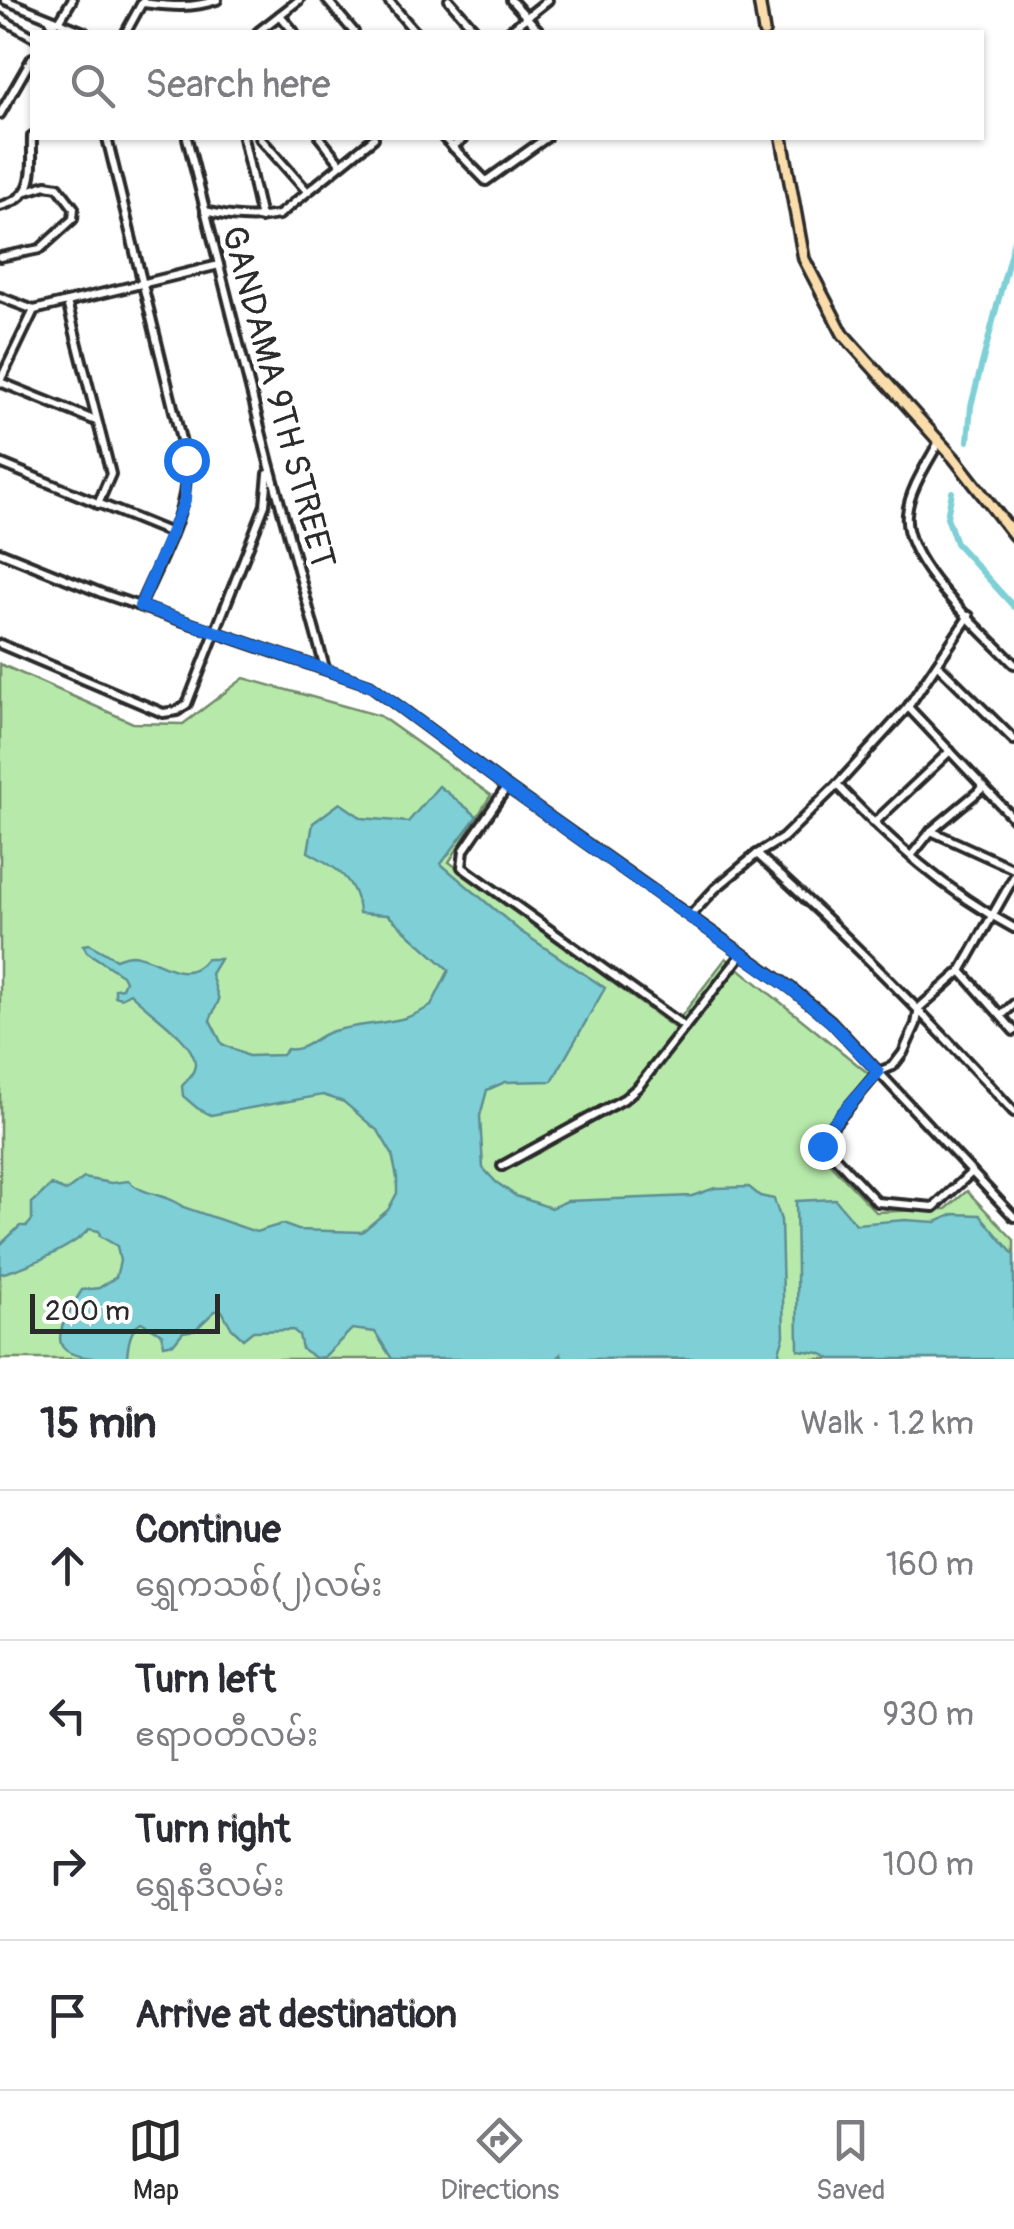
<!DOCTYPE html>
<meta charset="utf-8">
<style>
body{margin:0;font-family:Pangolin,"Noto Sans Myanmar",sans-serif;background:#f7f7f7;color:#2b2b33}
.scale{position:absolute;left:30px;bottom:25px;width:190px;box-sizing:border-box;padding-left:10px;border:5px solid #2b2b2b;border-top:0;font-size:28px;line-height:35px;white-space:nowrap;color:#2b2b2b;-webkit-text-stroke:8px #fff;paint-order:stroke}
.stop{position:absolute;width:30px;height:30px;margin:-22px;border:8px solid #1a73e8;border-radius:50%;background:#fff}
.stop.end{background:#1a73e8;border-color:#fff;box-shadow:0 2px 10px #0008}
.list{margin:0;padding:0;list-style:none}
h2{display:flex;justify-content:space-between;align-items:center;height:130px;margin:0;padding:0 40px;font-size:42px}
h2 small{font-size:32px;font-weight:400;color:#7c7c81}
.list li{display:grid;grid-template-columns:65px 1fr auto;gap:30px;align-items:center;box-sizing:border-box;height:150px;padding:0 40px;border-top:2px solid #e1e1e2}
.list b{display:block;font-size:38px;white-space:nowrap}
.list p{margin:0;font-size:32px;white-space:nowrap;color:#7c7c81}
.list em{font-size:32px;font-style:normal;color:#7c7c81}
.icon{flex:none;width:55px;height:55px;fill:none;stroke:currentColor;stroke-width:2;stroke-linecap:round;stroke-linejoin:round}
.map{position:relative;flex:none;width:1014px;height:1359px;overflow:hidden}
.search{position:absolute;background:#fff;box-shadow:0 2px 8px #0004;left:30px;right:30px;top:30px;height:110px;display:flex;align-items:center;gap:25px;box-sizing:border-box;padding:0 35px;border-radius:0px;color:#7c7c81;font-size:38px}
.sheet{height:730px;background:#fff}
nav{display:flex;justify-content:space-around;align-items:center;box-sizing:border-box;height:140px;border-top:2px solid #e1e1e2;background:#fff;font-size:28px;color:#7c7c81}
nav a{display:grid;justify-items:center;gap:5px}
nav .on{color:#2b2b2b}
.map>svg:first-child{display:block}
.green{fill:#b7eaaa;stroke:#718a6a;stroke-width:2.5}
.water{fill:#7ed0d6;stroke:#5d8e92;stroke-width:2.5}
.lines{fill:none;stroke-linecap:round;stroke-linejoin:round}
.canal{stroke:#7ed0d6;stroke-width:6}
.minor-casing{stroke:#2b2b2b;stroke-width:14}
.major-casing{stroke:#2b2b2b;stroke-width:16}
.minor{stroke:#fff;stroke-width:6}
.major{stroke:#faddab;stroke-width:9}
.route{stroke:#1a73e8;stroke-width:12}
.labels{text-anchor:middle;stroke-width:10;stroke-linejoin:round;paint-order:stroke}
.street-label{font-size:35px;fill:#2b2b2b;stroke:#fff}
</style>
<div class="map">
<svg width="1014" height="1359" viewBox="0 0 1014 1359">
<rect width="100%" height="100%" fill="#fff"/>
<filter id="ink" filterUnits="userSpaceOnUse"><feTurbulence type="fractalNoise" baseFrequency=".01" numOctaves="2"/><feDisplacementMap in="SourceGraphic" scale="20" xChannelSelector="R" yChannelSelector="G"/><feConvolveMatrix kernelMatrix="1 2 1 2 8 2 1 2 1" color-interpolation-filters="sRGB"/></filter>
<g filter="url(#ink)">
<polygon class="green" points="0,664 133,723 183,724 244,678 380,716 491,795 449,862 673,1027 726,958 869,1074 810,1143 876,1212 946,1209 967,1191 1014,1240 1014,1359 0,1359"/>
<g class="water">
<path d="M439,786L477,816L441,864L520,931L605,988L552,1081L505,1082L487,1090L480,1116L483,1168L496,1182L516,1196L551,1208L567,1201L692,1196L715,1188L749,1187L760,1196L774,1199L781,1220L784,1336L779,1352L781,1358L563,1359L561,1354L557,1359H392L375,1332L352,1329L324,1357L316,1358L302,1349L299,1335L293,1330L253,1331L243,1339L232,1329L222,1311H215L195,1330L183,1332L174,1343L164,1345L162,1334L141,1322C130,1329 128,1345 127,1357L124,1359C57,1359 42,1351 82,1290L99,1288L116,1277L120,1261L117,1246L100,1236L99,1231L89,1229C73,1248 24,1268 0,1274V1245L20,1226H27L32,1220V1203L51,1185L66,1191L84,1178L111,1183L129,1181C143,1196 169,1194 183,1207L256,1232L282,1224L298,1230L362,1232L388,1210L397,1193V1178L392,1154L379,1132L344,1102L323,1095L211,1115L197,1108L183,1096L182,1086C188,1079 194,1074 195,1065C196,1041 146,1010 130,993L121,998L115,996V989L122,988L125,981L122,975L87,952L83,945L89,944L116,959C121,957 126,955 132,955C159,957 184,988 206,959H220L211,974L219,1000L210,1020L222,1044L248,1056L282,1055L287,1049C304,1052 315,1037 330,1032C354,1024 377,1025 401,1019C411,1017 422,1011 431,1006L449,970L388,915L359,913C357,880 336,867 308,852L313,823L340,803L362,818L408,822Z"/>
<polygon points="835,1199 856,1224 905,1220 936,1222 954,1214 980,1215 1014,1255 1014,1359 831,1359 820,1353 798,1350 796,1201"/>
</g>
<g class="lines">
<g class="canal">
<polyline points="968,441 971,406 1014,240"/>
<polyline points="952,492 947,517 956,543 1014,607"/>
</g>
<g class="minor-casing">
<g id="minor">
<polyline points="5,0 84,32"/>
<polyline points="327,0 354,32"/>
<polyline points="388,0 415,32"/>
<polyline points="449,0 477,32"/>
<polyline points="511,0 540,32"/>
<path d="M142,3C169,6 191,9 217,0"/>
<polyline points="280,15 294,32"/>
<polyline points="0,18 32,36"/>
<polyline points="50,20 58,32"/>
<polyline points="60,20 72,0"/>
<polyline points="126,32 143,1"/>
<polyline points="258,32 299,0"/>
<polyline points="508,32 548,0"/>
<polyline points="0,114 32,58"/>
<path d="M107,138L186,460C190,511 160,559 140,606"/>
<polyline points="187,138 269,463 325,668"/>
<polyline points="243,138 261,218"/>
<polyline points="260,138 306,190"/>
<polyline points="320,138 340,163"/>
<polyline points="444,138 486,181 546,138"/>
<polyline points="452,147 464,138"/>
<path d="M0,206C39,197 31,168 32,136"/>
<path d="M205,211C230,217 253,220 279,215L374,138"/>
<polyline points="0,257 40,249 73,219 74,208 58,187 46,185 27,191"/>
<polyline points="0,297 34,310 219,265"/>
<polyline points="67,302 111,474 98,504"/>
<polyline points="0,381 34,310"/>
<polyline points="0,382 96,421"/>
<path d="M939,442C928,462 909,490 907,514C902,563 982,630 1014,664"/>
<polyline points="0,463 171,533"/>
<polyline points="0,552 104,594 370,685 507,787 791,988 831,1021 1014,1217"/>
<polyline points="0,644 163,713 177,711 187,704 265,505 268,474"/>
<polyline points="937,664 1014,740"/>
<polyline points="908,707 1014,819"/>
<path d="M837,785C889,840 946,892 1014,928"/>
<polyline points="507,787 464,850 462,867 685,1027"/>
<polyline points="874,823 950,751"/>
<polyline points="931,831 1014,869"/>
<path d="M757,854C848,936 932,1022 1014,1112"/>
<polyline points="911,856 931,831 984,787"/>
<polyline points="690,916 715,889 757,854 783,838 837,785 908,707 969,616"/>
<polyline points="961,971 1014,1031"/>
<polyline points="1001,1016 1014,1004"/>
<polyline points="502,1166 624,1099 638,1087 742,954"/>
<polyline points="972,1172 934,1207 877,1202 820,1141 878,1072 893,1066 903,1053 916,1024 919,1008 961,971 1014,877"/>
</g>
</g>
<g class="major-casing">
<g id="major">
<polyline points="759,0 764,32"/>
<polyline points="782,138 804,259 843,334 954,458 1014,535"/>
</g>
</g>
<use href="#minor" class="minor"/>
<use href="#major" class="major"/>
</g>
</g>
<g class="lines" filter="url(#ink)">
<polyline class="route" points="186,460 185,500 140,606 370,685 508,788 790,988 831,1022 878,1072 821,1138 822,1146"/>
</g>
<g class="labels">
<g class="street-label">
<text transform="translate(279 397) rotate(75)" y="12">GANDAMA 9TH STREET</text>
</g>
</g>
</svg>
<div class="scale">200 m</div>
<div class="stop" style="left:186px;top:460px"></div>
<div class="stop end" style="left:822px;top:1146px"></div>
<div class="search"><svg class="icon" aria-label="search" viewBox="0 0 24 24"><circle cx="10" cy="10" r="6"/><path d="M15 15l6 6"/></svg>Search here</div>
</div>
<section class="sheet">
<h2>15 min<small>Walk · 1.2 km</small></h2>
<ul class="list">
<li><svg class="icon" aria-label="ahead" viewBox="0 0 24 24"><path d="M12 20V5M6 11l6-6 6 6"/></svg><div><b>Continue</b><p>ရွှေကသစ်(၂)လမ်း</p></div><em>160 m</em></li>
<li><svg class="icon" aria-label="left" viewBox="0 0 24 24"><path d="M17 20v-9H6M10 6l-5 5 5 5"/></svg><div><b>Turn left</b><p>ဧရာဝတီလမ်း</p></div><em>930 m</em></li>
<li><svg class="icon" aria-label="right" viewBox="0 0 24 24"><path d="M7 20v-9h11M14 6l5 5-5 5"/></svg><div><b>Turn right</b><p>ရွှေနဒီလမ်း</p></div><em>100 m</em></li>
<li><svg class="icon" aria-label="arrive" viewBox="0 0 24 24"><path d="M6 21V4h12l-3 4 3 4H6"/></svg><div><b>Arrive at destination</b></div></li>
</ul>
</section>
<nav>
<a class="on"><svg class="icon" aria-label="map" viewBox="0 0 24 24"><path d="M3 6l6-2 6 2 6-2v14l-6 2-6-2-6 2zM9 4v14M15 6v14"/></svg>Map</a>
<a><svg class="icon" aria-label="directions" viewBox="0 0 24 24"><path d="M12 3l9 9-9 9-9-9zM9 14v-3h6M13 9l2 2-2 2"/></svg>Directions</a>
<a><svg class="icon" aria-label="saved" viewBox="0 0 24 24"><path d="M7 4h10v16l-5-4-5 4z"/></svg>Saved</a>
</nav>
